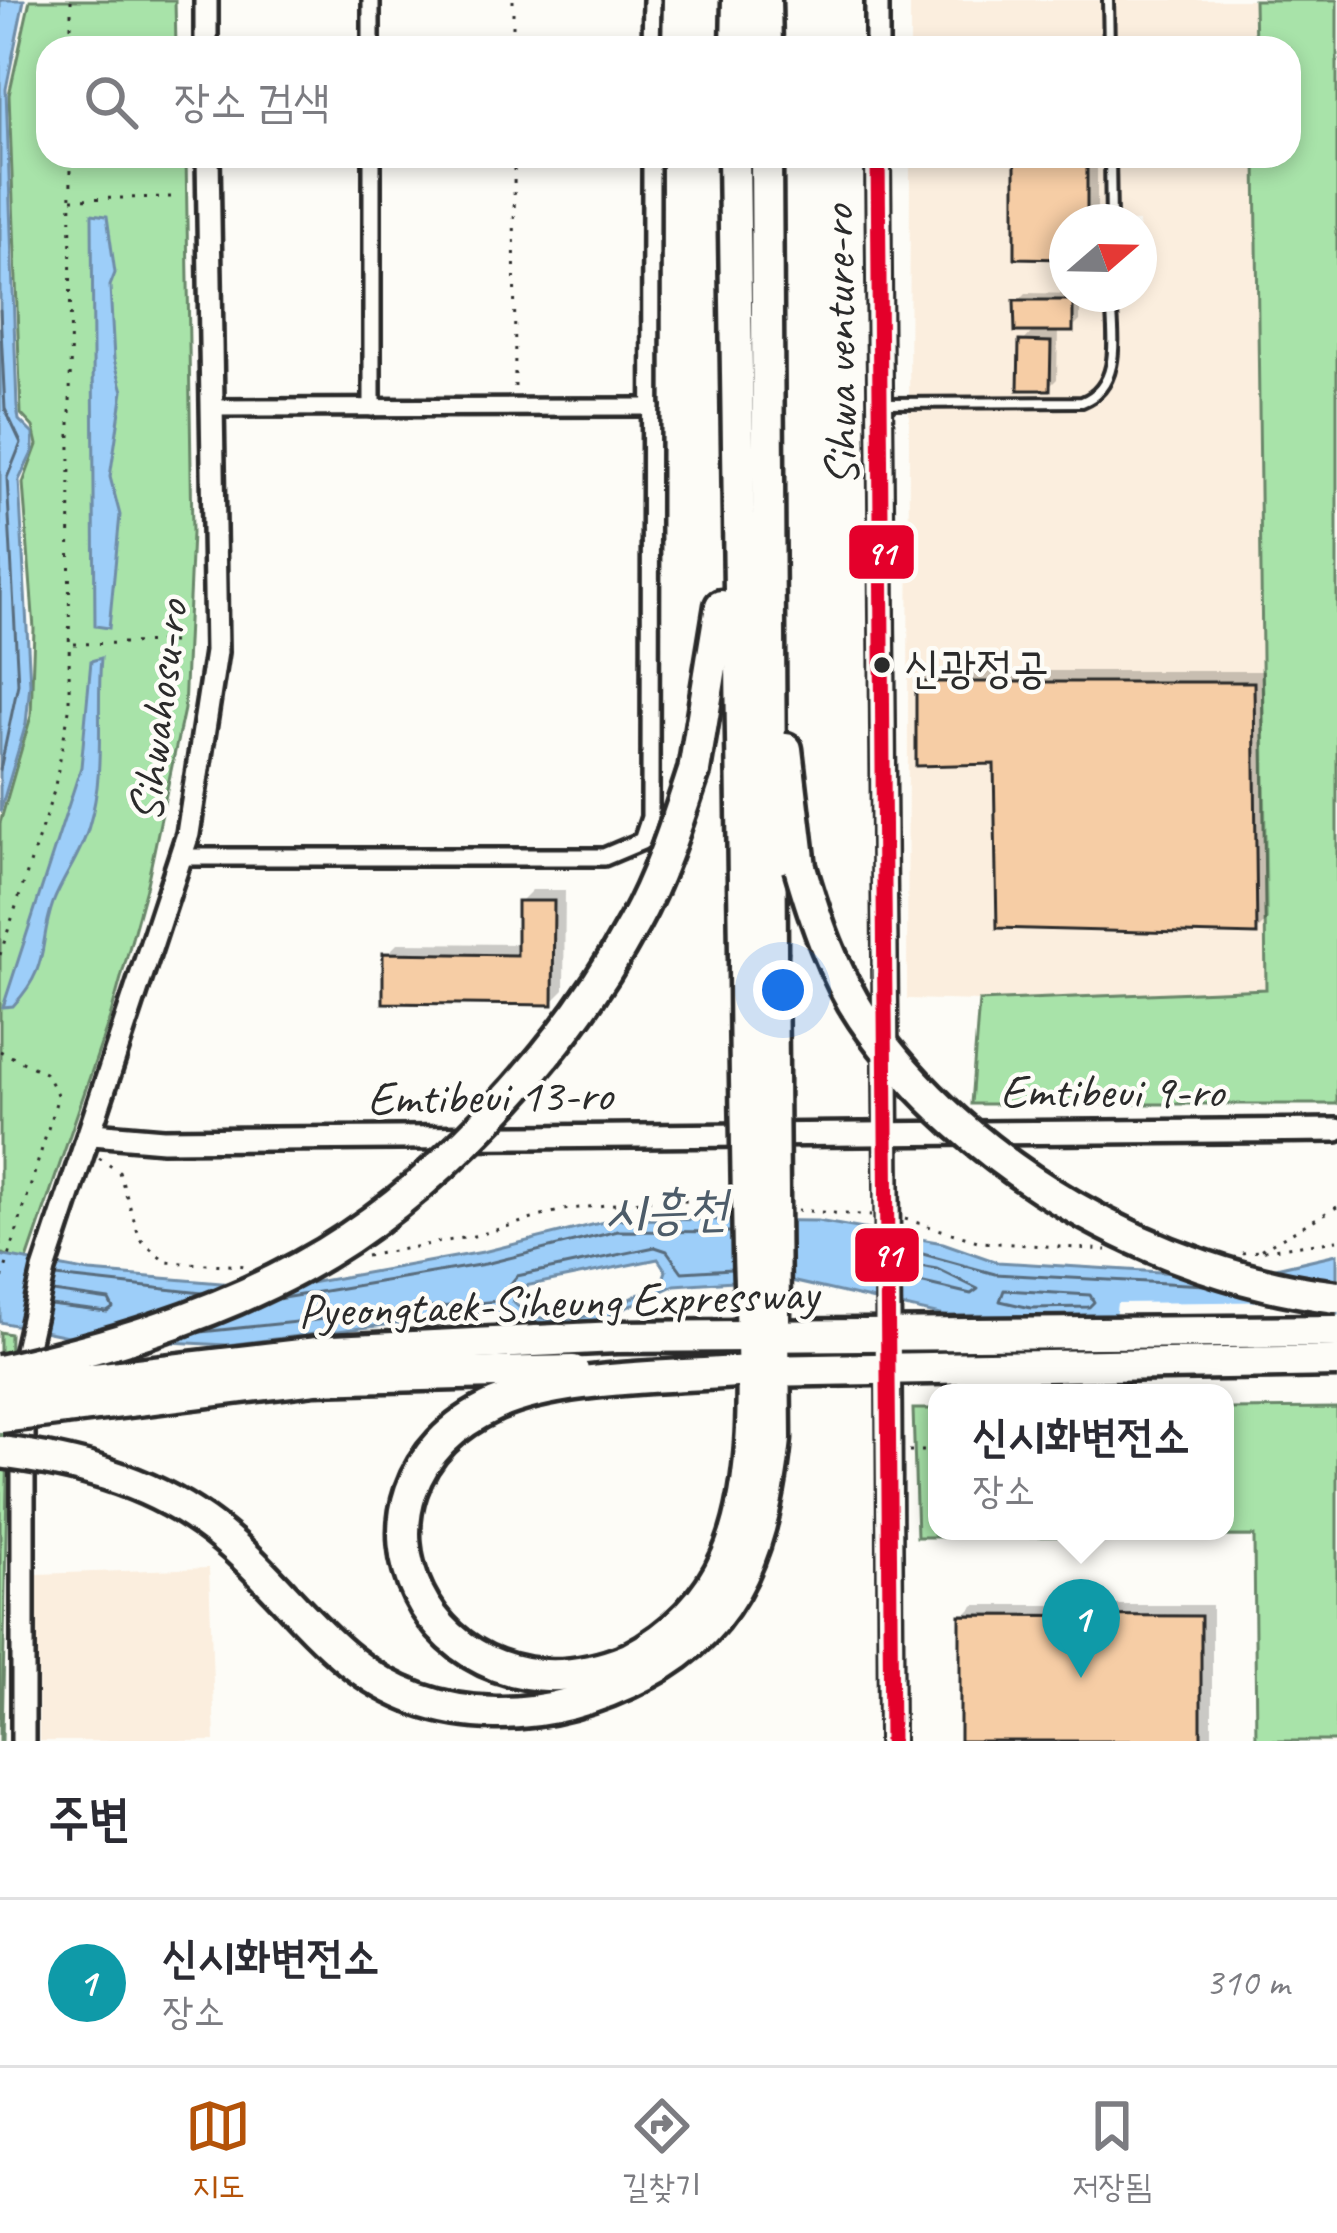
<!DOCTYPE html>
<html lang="ko">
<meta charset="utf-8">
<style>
body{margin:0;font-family:Caveat,"Poor Story",sans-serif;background:#f2f2f3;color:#2b2b33}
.compass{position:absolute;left:1049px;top:204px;width:108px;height:108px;border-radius:50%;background:#fff;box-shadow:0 6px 18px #0003;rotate:70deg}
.you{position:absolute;left:783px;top:990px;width:42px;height:42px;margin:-30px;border:9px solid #fff;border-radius:50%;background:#1a73e8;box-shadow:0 0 0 18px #1a73e833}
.badge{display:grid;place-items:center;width:78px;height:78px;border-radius:50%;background:#b45309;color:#fff;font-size:39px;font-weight:700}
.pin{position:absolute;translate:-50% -99px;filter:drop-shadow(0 3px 6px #0008)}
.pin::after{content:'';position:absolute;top:63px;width:42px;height:36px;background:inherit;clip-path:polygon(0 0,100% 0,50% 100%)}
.popup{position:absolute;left:928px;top:1384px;width:306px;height:156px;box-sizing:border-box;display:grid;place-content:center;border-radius:24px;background:#fff;filter:drop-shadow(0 3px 9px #0005);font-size:39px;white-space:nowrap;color:#7c7c81}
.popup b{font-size:45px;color:#2b2b33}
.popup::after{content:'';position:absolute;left:50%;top:100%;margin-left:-24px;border:24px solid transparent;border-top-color:#fff}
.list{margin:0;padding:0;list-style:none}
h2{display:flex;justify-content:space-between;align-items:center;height:156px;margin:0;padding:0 48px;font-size:51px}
h2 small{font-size:39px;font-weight:400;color:#7c7c81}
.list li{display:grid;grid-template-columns:78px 1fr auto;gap:36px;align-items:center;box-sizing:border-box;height:168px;padding:0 48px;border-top:3px solid #e1e1e2}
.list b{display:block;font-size:45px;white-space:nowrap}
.list p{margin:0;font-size:39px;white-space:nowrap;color:#7c7c81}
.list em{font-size:39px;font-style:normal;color:#7c7c81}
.icon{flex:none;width:66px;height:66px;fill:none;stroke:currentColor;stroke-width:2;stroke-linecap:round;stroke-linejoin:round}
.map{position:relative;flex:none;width:1337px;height:1741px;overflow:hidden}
.search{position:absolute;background:#fff;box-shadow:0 6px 18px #0003;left:36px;right:36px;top:36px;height:132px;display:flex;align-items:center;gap:30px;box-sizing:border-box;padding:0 42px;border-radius:36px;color:#7c7c81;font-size:45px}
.sheet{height:324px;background:#fff}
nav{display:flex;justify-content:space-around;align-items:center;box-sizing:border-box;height:168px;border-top:3px solid #e1e1e2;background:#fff;font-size:33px;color:#7c7c81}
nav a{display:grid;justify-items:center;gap:6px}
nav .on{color:#b45309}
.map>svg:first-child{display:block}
.built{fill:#fbeede;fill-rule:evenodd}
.green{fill:#a8e3a9;stroke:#6a876a;stroke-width:3}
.water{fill:#9dcef9;stroke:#6f8da7;stroke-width:3;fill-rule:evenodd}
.pier{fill:#fdfcf7}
.shadow{fill:#0003}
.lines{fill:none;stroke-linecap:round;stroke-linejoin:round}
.shore{stroke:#596c7d;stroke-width:3}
.building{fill:#f6cda5;stroke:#2b2b2b;stroke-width:3}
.lane-casing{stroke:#2b2b2b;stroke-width:16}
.street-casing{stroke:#2b2b2b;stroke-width:24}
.secondary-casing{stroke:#2b2b2b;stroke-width:30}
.highway-casing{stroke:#2b2b2b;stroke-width:39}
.path{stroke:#2b2b2b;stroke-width:3;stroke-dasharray:3 9;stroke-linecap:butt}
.lane{stroke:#fdfcf7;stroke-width:8}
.street{stroke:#fdfcf7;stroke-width:15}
.secondary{stroke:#fdfcf7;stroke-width:21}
.highway{stroke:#fdfcf7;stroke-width:30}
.secondary-bridge-casing{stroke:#2b2b2b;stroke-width:30;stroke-linecap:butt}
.highway-bridge-casing{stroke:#2b2b2b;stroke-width:39;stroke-linecap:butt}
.secondary-bridge{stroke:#fdfcf7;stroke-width:21}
.highway-bridge{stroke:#fdfcf7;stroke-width:30}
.bus-1-casing{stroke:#fdfcf7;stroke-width:24}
.bus-1{stroke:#e4002b;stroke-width:15}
.bus-dot{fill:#2b2b2b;stroke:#fdfcf7;stroke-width:4.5}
.labels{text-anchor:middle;stroke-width:9;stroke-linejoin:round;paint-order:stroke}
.bus-label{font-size:45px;fill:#2b2b2b;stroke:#fdfcf7;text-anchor:start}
.street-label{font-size:48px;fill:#2b2b2b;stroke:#fdfcf7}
.water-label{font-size:51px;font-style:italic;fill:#4d5c69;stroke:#fdfcf7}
.line-badge{stroke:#fdfcf7;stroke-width:4.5}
.badge-label{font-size:33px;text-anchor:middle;font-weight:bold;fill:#fff}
</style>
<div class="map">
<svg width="1337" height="1741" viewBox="0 0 1337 1741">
<rect width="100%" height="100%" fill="#fdfcf7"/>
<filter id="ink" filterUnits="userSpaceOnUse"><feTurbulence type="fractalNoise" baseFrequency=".00833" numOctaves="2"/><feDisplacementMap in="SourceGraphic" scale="24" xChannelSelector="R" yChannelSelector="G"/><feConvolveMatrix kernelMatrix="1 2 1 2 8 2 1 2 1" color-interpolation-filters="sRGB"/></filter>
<g filter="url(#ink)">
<g class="built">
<polygon points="910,0 1254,0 1255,48 910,48"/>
<path d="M910,156H1256L1266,989L979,1001L907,999ZM1067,222H1139V294H1067Z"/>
<polygon points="209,1568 215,1741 39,1741 37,1574"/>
</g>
<g class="green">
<polygon points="30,0 175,0 176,48 48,48 48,156 186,156 192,533 184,709 147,884 110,1018 26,1263 0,1253 0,823 31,716 34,629 23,483 37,445 33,427 21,414 9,95"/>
<polygon points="1254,0 1337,0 1337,1104 971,1104 979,1001 1266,989 1256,156 1289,156 1289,48 1255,48"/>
<polygon points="0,1332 10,1334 2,1741 0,1741"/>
<polygon points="1337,1408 1337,1741 1256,1741 1254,1536 917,1537 913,1409 937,1409 937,1531 1225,1531 1225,1409"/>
</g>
<g class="water">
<polygon points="0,0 24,0 6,89 17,406 19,420 33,434 33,451 19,480 30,684 26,724 0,812"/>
<polygon points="92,214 107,216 115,273 110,286 114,359 123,391 110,477 120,515 109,628 95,626"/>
<path d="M101,658C96,716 106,770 89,826C82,853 63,877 53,903C38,945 51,965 13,1006L3,1007L81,767L91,661Z"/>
<path d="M616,1219L818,1221L943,1243L997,1262L1176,1273L1250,1274L1337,1254V1313L1028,1335L778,1278L675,1285L589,1325L560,1326L487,1312L227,1345L72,1337L0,1322V1255L90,1272L282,1288L483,1252ZM658,1259L666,1271L662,1282C621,1304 555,1343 513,1302L520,1287Z"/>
</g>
<polygon class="pier" points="1337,1283 1337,1319 1027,1341 924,1317 1115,1318 1117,1303 1297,1301"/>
<g class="shadow">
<polygon points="1018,156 1097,156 1097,222 1067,222 1067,256"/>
<polygon points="1026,293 1080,294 1080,321 1072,329 1058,329 1057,379 1049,387 1022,343 1035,329 1017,302"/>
<polygon points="930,671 1264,671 1268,920 1256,932 997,761 919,683"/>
<polygon points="532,890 565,890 564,990 552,1002 386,955 398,943 520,944 520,902"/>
<polygon points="975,1605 1212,1605 1212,1739 963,1741 963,1617"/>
</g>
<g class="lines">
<g class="shore">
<polyline points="0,310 5,409 21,443 7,478 18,684 0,770"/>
<polyline points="0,580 0,711"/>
<polyline points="901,1248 995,1274 1205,1285"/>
<polyline points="901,1263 937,1269 978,1289 971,1294 902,1278"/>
<polyline points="56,1277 202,1293"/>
<polygon points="1004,1290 1090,1295 1094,1302 1089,1307 1031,1308 1000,1301"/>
<polyline points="277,1299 485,1264 618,1231 731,1232"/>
<polyline points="50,1305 107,1312 113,1308 109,1300 53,1292"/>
<polyline points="201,1332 497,1301 517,1276 655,1247 667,1251 682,1272 732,1269"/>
</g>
</g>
<g class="building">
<polygon points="1015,156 1087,156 1087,222 1067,222 1067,259 1015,258"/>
<polygon points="1014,300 1073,300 1073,332 1015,332"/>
<polygon points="1019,341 1051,342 1050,390 1018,390"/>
<polygon points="916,682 1254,682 1257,935 997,928 994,764 916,766"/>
<polygon points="517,901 554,901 553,1005 383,1003 383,953 517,955"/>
<polygon points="960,1615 1201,1616 1201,1741 960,1741"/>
</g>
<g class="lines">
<g class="lane-casing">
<g id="lane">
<polyline points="1108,0 1109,48"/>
<polyline points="1110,156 1111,222"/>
<path d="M882,403L1082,402C1124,386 1112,331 1111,294"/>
</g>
</g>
<g class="street-casing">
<g id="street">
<polyline points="371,0 371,48"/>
<polyline points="651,48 652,0"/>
<polyline points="372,156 372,408"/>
<polyline points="212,408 651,407"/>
<polyline points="181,857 604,857 642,841 650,817 651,156"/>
</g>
</g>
<g class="secondary-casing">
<g id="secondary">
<polyline points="206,0 206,48"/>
<polyline points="877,0 877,48"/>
<polyline points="878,156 887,1184"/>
<polyline points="93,1134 163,1140 1337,1130"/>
<polyline points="889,1369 891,1741"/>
<polyline points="23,1741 23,1363 44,1270 188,834 216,652 208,156"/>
</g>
</g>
<g class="highway-casing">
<g id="highway">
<polyline points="765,0 766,48"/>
<polyline points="737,48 738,0"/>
<polyline points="734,156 745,953"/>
<polyline points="766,156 771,951"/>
<polyline points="786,749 800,867"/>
<polyline points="694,771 721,606"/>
</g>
</g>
<g class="path">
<polyline points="71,0 71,48"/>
<polyline points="513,0 513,48"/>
<polyline points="514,156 515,394"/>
<polyline points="72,199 172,197"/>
<polyline points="74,644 175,642"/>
<polyline points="0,955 54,791 69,710 71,156"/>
<polyline points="0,1051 45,1073 58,1096 0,1286"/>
<polyline points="99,1158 119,1172 140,1239 165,1262 249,1266"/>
<polyline points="1337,1207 1258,1251 1337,1240"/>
<polyline points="797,1210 871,1216"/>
<polyline points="905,1219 981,1242 1107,1250"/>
<polyline points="1242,1253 1258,1251"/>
<polyline points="366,1256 479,1235 562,1210 659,1199 722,1204"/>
<polyline points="1225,1448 1230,1462 1225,1476"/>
<polyline points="909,1451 937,1451"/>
</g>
<use href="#lane" class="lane"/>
<use href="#street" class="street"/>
<use href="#secondary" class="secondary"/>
<use href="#highway" class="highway"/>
<g class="secondary-bridge-casing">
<polyline id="secondary-bridge" points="887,1184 889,1369"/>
</g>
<g class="highway-bridge-casing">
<g id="highway-bridge">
<path d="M800,867C815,918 833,973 863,1018C966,1168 1158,1276 1337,1297"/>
<path d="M745,953C745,1053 747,1152 749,1252C751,1340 764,1476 727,1557C707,1603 672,1636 629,1659C428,1741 313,1488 495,1405C562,1375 672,1378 746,1371"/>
<path d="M0,1371C104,1348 207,1318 301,1267C431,1196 564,1053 634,923C660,876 677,822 694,771"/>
<polyline points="759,1371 1337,1361"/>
<polyline points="0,1390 334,1351 616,1337 1337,1331"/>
<polyline points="0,1417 315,1378 573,1371"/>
<path d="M0,1452C73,1461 144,1479 204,1522C259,1561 297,1618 349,1660C439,1733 551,1724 647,1673C740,1625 765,1537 775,1439L771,951"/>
</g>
</g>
<use href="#secondary-bridge" class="secondary-bridge"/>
<use href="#highway-bridge" class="highway-bridge"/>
<g class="bus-1-casing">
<polyline id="bus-1" points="878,156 891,1741"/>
</g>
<use href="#bus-1" class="bus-1"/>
</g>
</g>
<circle class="bus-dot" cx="882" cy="665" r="10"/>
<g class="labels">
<g class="bus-label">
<text x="904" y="682">신광정공</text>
</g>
<g class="street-label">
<text transform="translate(838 346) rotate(-91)" y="17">Sihwa venture-ro</text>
<text transform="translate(157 711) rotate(-83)" y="17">Sihwahosu-ro</text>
<text x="1112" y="1107">Emtibeui 9-ro</text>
<text transform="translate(490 1095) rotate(-1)" y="17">Emtibeui 13-ro</text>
<text transform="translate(558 1301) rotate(-2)" y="17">Pyeongtaek-Siheung Expressway</text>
</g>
<g class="water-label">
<text transform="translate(666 1209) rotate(-2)" y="18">시흥천</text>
</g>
</g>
<g class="line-badge">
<rect x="847" y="523" width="69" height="58" rx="12" fill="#e4002b"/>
<rect x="853" y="1226" width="68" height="58" rx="12" fill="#e4002b"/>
</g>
<g class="badge-label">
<text x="881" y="564">91</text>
<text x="887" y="1266">91</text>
</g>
</svg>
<svg class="compass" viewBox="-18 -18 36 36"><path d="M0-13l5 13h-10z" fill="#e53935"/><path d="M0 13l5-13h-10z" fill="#7c7c81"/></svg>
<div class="you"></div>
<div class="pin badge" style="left:1081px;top:1678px;background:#0f9aa8">1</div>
<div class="popup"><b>신시화변전소</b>장소</div>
<div class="search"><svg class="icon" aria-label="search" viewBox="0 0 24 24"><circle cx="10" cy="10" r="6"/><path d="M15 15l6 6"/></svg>장소 검색</div>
</div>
<section class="sheet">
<h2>주변<small></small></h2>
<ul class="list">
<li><span class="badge" style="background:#0f9aa8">1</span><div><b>신시화변전소</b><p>장소</p></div><em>310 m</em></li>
</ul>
</section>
<nav>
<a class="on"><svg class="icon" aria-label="map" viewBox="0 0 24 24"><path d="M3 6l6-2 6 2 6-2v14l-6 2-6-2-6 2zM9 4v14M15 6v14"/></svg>지도</a>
<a><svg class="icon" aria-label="directions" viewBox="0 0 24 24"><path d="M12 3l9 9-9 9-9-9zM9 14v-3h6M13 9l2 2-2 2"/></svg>길찾기</a>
<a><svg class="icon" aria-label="saved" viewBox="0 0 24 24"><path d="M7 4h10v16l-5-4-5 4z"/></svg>저장됨</a>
</nav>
